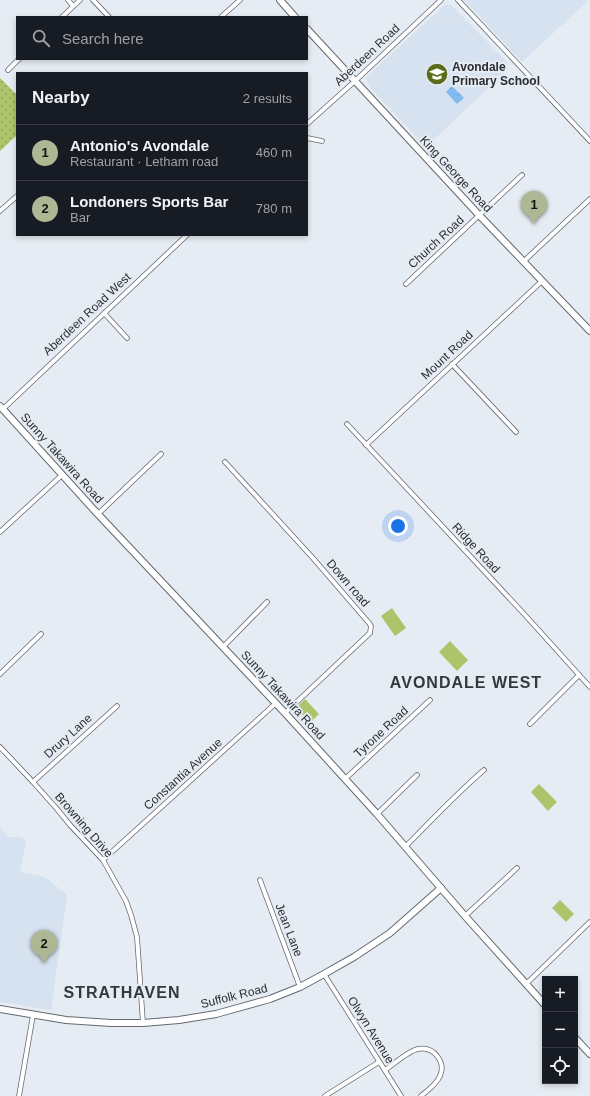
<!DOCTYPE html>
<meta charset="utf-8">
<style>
body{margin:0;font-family:Arial,sans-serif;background:#242831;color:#f1f3f6}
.controls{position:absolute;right:12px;bottom:12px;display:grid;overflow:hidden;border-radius:0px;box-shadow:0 2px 6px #0003}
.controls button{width:36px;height:36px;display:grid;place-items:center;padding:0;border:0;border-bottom:1px solid #363941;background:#171b24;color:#f1f3f6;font:20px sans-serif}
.you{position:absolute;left:398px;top:526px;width:14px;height:14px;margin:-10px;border:3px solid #fff;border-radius:50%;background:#1a73e8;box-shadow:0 0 0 6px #1a73e833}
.badge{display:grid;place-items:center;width:26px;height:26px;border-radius:50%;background:#aeb793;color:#111;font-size:13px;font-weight:700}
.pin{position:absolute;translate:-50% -33px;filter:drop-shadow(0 1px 2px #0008)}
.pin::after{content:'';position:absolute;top:21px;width:14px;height:12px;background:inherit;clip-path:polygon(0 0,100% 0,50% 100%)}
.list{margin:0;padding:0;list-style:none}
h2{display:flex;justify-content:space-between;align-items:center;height:52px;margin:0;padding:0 16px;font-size:17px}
h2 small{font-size:13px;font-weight:400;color:#9ea1a6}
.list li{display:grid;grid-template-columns:26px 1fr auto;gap:12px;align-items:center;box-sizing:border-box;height:56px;padding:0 16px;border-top:1px solid #363941}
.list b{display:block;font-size:15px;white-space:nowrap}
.list p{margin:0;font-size:13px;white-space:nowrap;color:#9ea1a6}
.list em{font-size:13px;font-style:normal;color:#9ea1a6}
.icon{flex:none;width:22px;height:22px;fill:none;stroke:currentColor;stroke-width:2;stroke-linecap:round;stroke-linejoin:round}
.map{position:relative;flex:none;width:590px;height:1096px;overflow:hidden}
.search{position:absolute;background:#171b24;box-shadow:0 2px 6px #0003;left:16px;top:16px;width:292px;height:44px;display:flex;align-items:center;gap:10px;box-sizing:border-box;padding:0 14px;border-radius:0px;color:#9ea1a6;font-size:15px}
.panel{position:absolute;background:#171b24;box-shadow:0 2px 6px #0003;left:16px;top:72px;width:292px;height:164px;border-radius:0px}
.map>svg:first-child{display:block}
.built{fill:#d6e2ef}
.park{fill:url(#park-dots)}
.pitch{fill:#adc56a}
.water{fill:url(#water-ripples)}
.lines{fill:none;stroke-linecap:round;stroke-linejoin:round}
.street-casing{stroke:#64696f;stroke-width:5.5}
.secondary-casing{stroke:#64696f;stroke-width:8}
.street{stroke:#fff;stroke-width:4}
.secondary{stroke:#fff;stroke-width:6}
.labels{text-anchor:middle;stroke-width:4;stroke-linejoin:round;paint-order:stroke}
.street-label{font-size:12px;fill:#2b2d30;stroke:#e6ecf3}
.poi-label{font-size:12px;font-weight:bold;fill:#2b2d30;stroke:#e6ecf3;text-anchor:start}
.district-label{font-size:16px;font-weight:bold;letter-spacing:1px;fill:#34393e;stroke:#e6ecf3}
</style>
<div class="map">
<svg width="590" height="1096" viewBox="0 0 590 1096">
<defs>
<pattern id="park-dots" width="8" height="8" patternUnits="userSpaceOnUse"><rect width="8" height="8" fill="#adc56a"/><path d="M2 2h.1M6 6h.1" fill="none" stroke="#8da058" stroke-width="1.8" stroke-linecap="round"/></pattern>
<pattern id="water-ripples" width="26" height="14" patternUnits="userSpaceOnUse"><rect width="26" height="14" fill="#83b9f1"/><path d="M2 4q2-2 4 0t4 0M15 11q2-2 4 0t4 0" fill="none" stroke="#6b97c4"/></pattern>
</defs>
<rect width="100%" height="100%" fill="#e6ecf3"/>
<g class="built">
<polygon points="464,0 589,0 522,62"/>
<polygon points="445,5 451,5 507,62 507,70 426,147 369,86 366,77"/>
<polygon points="0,828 9,837 21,837 26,841 20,872 45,877 67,895 51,1010 0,1002"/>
</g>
<polygon class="park" points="0,78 17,95 17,135 0,151"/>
<g class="pitch">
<polygon points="392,608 406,628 395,636 381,616"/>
<polygon points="450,641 468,660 457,671 439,652"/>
<polygon points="305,699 319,714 310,723 296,708"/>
<polygon points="539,784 557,802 548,811 531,792"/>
<polygon points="560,900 574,914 566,922 552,908"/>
</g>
<polygon class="water" points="452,86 464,98 457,104 446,92"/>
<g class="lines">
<g class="street-casing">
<g id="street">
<polyline points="68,0 73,6"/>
<polyline points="93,0 109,17"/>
<polyline points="458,0 590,141"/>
<polyline points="62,17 80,0"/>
<polyline points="221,17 240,0"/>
<polyline points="8,70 19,59"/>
<polyline points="307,124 355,81 441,0"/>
<polyline points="307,138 322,141"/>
<polyline points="0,211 17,196"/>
<polyline points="523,262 590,199"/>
<polyline points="406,284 522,175"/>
<polyline points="104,313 127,338"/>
<polyline points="452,364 516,432"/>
<polyline points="3,409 187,235"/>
<polyline points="347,424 525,615 590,687"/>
<polyline points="366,445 542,281"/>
<polyline points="225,462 312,557 369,623 371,626 370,633 285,713"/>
<polyline points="98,514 161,454"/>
<polyline points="0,532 62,475"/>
<polyline points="223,647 267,602"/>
<polyline points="0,674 41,634"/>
<polyline points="530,724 579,675"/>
<polyline points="0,747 33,782 57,809 70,825 103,860 126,901 131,915 137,937 143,1023"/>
<polyline points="345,779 430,700"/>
<polyline points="33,782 117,706"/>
<polyline points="377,814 417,775"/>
<path d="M405,847C431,821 456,794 484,770"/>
<polyline points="103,860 276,703"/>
<polyline points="260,880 300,987"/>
<polyline points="465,916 517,868"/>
<polyline points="324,974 401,1096"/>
<polyline points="526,984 590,922"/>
<path d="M385,1070C394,1064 408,1051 418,1049C434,1046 446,1062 440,1076C436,1085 428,1090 421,1096"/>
<polyline points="19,1096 33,1015"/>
<polyline points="325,1096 379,1062"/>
</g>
</g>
<g class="secondary-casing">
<g id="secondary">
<polyline points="280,0 295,17"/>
<polyline points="307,29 479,215 590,331"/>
<polyline points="0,406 95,511 285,713 377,814 465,916 545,1005"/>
<polyline points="0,1009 66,1020 111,1023 143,1023 179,1020 216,1014 270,999 300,987 324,974 354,957 390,933 441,888"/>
<polyline points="575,1038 590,1054"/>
</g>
</g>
<use href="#street" class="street"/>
<use href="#secondary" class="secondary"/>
</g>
<defs>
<g id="school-disc" transform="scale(1.15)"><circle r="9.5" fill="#5b6d1a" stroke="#e6ecf3"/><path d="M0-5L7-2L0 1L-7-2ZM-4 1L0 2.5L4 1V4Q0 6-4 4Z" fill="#fff"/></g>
</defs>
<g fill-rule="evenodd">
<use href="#school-disc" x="437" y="74"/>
</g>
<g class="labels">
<g class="street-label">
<text transform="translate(367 55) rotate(-43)" y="4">Aberdeen Road</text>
<text transform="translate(456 174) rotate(47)" y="4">King George Road</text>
<text transform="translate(436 242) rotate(-43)" y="4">Church Road</text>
<text transform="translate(87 314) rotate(-43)" y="4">Aberdeen Road West</text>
<text transform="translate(447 355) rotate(-43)" y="4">Mount Road</text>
<text transform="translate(62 458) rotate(48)" y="4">Sunny Takawira Road</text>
<text transform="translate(476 548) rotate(47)" y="4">Ridge Road</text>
<text transform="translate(348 583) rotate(49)" y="4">Down road</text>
<text transform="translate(283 695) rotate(47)" y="4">Sunny Takawira Road</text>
<text transform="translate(381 732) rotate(-43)" y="4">Tyrone Road</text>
<text transform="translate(68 736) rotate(-42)" y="4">Drury Lane</text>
<text transform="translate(183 774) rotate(-42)" y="4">Constantia Avenue</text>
<text transform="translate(84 825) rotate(49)" y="4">Browning Drive</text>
<text transform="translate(289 930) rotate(69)" y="4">Jean Lane</text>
<text transform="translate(234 996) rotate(-14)" y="4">Suffolk Road</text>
<text transform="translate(371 1030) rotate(58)" y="4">Olwyn Avenue</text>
</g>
<g class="poi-label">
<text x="452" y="71">Avondale<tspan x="452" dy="14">Primary School</tspan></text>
</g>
<g class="district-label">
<text x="466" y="688">AVONDALE WEST</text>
<text x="122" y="998">STRATHAVEN</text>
</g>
</g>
</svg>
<div class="controls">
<button>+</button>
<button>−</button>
<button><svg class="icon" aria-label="locate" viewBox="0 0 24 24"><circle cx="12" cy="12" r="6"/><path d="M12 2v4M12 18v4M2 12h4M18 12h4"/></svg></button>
</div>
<div class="you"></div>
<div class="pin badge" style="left:534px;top:224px">1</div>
<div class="pin badge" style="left:44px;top:963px">2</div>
<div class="search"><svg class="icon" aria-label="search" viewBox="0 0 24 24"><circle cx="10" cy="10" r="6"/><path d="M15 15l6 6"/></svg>Search here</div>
<section class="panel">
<h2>Nearby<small>2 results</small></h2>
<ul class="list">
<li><span class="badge">1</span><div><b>Antonio's Avondale</b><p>Restaurant · Letham road</p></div><em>460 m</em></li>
<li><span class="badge">2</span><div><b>Londoners Sports Bar</b><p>Bar</p></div><em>780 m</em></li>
</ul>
</section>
</div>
